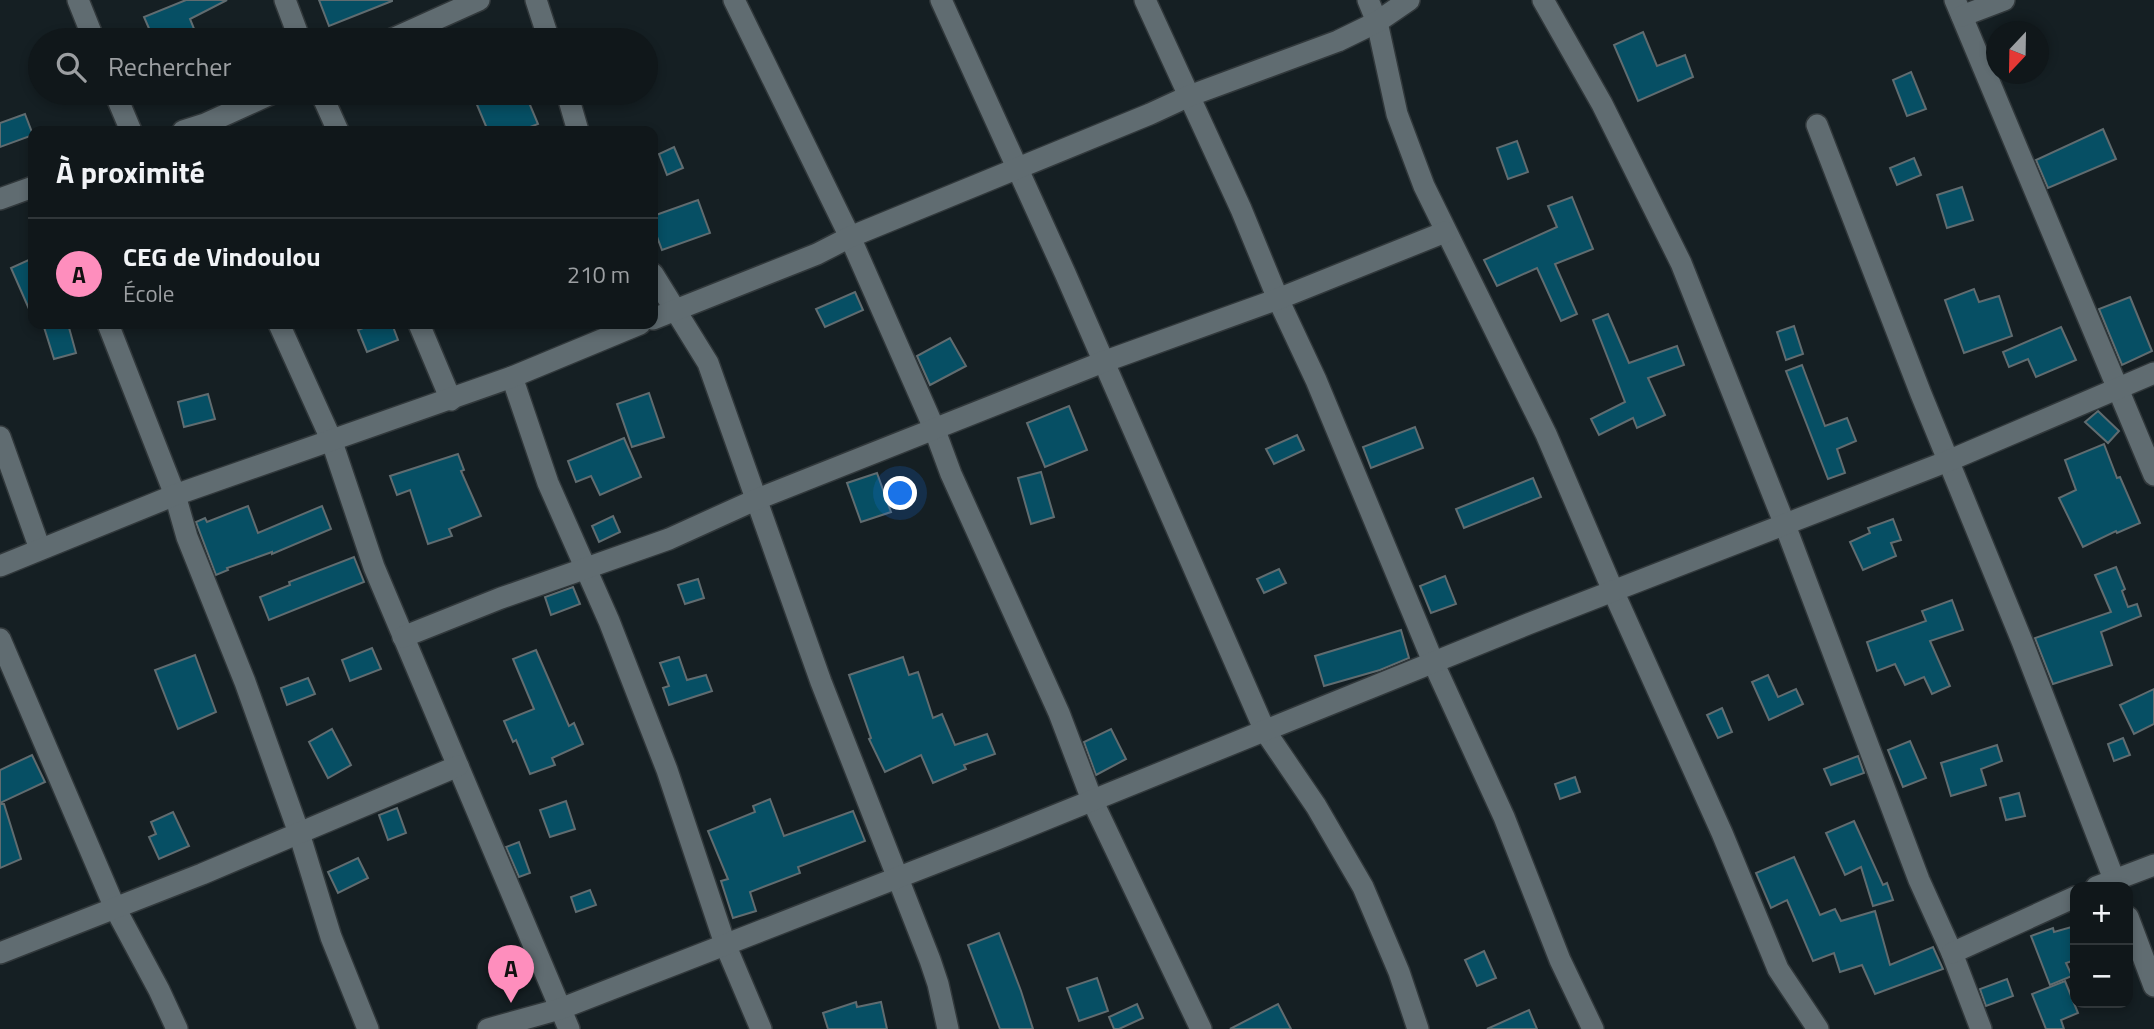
<!DOCTYPE html>
<html lang="fr">
<meta charset="utf-8">
<style>
body{margin:0;font-family:"Titillium Web",sans-serif;background:#1e2427;color:#f1f3f6}
.controls{position:absolute;right:21px;bottom:21px;display:grid;overflow:hidden;border-radius:14px;box-shadow:0 4px 10px #0003}
.controls button{width:63px;height:63px;display:grid;place-items:center;padding:0;border:0;border-bottom:2px solid #303639;background:#10171a;color:#f1f3f6;font:35px sans-serif}
.compass{position:absolute;left:1986px;top:21px;width:63px;height:63px;border-radius:50%;background:#10171a;box-shadow:0 4px 10px #0003;rotate:202deg}
.you{position:absolute;left:901px;top:494px;width:24px;height:24px;margin:-18px;border:5px solid #fff;border-radius:50%;background:#1a73e8;box-shadow:0 0 0 10px #1a73e833}
.badge{display:grid;place-items:center;width:46px;height:46px;border-radius:50%;background:#fe8ebd;color:#111;font-size:23px;font-weight:700}
.pin{position:absolute;translate:-50% -58px;filter:drop-shadow(0 2px 4px #0008)}
.pin::after{content:'';position:absolute;top:37px;width:24px;height:21px;background:inherit;clip-path:polygon(0 0,100% 0,50% 100%)}
.list{margin:0;padding:0;list-style:none}
h2{display:flex;justify-content:space-between;align-items:center;height:91px;margin:0;padding:0 28px;font-size:30px}
h2 small{font-size:23px;font-weight:400;color:#9c9fa2}
.list li{display:grid;grid-template-columns:46px 1fr auto;gap:21px;align-items:center;box-sizing:border-box;height:112px;padding:0 28px;border-top:2px solid #303639}
.list b{display:block;font-size:26px;white-space:nowrap}
.list p{margin:0;font-size:23px;white-space:nowrap;color:#9c9fa2}
.list em{font-size:23px;font-style:normal;color:#9c9fa2}
.icon{flex:none;width:38px;height:38px;fill:none;stroke:currentColor;stroke-width:2;stroke-linecap:round;stroke-linejoin:round}
.map{position:relative;flex:none;width:2154px;height:1029px;overflow:hidden}
.search{position:absolute;background:#10171a;box-shadow:0 4px 10px #0003;left:28px;top:28px;width:630px;height:77px;display:flex;align-items:center;gap:18px;box-sizing:border-box;padding:0 24px;border-radius:38px;color:#9c9fa2;font-size:26px}
.panel{position:absolute;background:#10171a;box-shadow:0 4px 10px #0003;left:28px;top:126px;width:630px;height:203px;border-radius:14px}
.map>svg:first-child{display:block}
.building{fill:#064f64;stroke:#606c70;stroke-width:2}
.lines{fill:none;stroke-linecap:round;stroke-linejoin:round}
.street-casing{stroke:#31383b;stroke-width:24}
.street{stroke:#606c71;stroke-width:21}
</style>
<div class="map">
<svg width="2154" height="1029" viewBox="0 0 2154 1029">
<rect width="100%" height="100%" fill="#151f23"/>
<g class="building">
<polygon points="186,0 227,0 190,19 197,36 187,40 154,40 144,17"/>
<polygon points="319,0 392,0 392,1 329,26"/>
<polygon points="1643,32 1657,66 1685,55 1693,77 1638,101 1614,45"/>
<polygon points="1911,72 1926,109 1907,116 1893,80"/>
<polygon points="472,93 525,93 538,124 520,131 488,131"/>
<polygon points="25,114 33,135 0,147 0,123"/>
<polygon points="2103,129 2116,159 2048,188 2036,160"/>
<polygon points="1517,141 1528,172 1508,179 1497,148"/>
<polygon points="674,147 683,168 667,175 659,154"/>
<polygon points="1914,158 1921,175 1897,185 1890,168"/>
<polygon points="1962,187 1973,220 1947,228 1937,195"/>
<polygon points="1572,197 1593,249 1555,264 1577,314 1561,321 1537,268 1497,286 1484,260 1557,227 1548,206"/>
<polygon points="698,200 710,233 662,250 653,226 653,216"/>
<polygon points="33,258 33,318 11,268"/>
<polygon points="1974,289 1979,302 1999,296 2012,336 1964,353 1945,300"/>
<polygon points="855,292 863,310 825,327 816,309"/>
<polygon points="2130,297 2152,351 2122,365 2099,309"/>
<polygon points="1608,314 1629,363 1677,346 1684,365 1648,378 1665,415 1637,428 1633,418 1599,435 1591,419 1625,402 1593,320"/>
<polygon points="43,324 68,324 76,353 54,359"/>
<polygon points="373,324 392,324 398,340 367,352 358,330"/>
<polygon points="1794,326 1803,354 1786,360 1777,332"/>
<polygon points="2061,327 2076,360 2036,377 2028,359 2009,367 2003,352"/>
<polygon points="950,338 966,366 930,385 917,356"/>
<polygon points="1802,365 1825,426 1847,418 1856,441 1837,449 1845,473 1828,479 1786,371"/>
<polygon points="649,393 664,437 632,447 617,404"/>
<polygon points="208,394 215,419 184,427 178,402"/>
<polygon points="1069,406 1087,450 1045,467 1027,423"/>
<polygon points="2098,411 2119,431 2108,443 2085,422"/>
<polygon points="1415,427 1423,448 1371,468 1363,447"/>
<polygon points="1297,435 1304,450 1274,464 1266,449"/>
<polygon points="624,438 641,477 600,495 591,476 576,482 568,461"/>
<polygon points="2104,444 2117,478 2120,477 2140,523 2117,533 2116,531 2083,547 2059,498 2076,490 2065,460"/>
<polygon points="458,454 464,470 461,471 481,516 449,529 452,536 428,544 410,490 397,495 390,476"/>
<polygon points="1041,472 1054,517 1031,524 1018,478"/>
<polygon points="877,473 891,512 861,522 847,483"/>
<polygon points="1533,478 1541,497 1464,528 1456,509"/>
<polygon points="248,506 258,533 322,506 331,529 272,554 272,552 227,568 228,570 216,575 196,522 205,518 207,522"/>
<polygon points="613,516 620,532 599,542 592,526"/>
<polygon points="1893,519 1901,540 1891,543 1896,556 1863,570 1850,542 1870,533 1868,528"/>
<polygon points="354,557 364,582 269,620 260,597 290,585 289,582"/>
<polygon points="2116,567 2125,589 2122,591 2128,607 2137,604 2141,616 2101,632 2112,665 2053,684 2035,638 2111,612 2095,575"/>
<polygon points="1279,569 1286,583 1264,593 1257,579"/>
<polygon points="1445,576 1456,604 1431,613 1420,586"/>
<polygon points="698,579 704,598 685,604 678,585"/>
<polygon points="573,587 580,604 551,615 545,597"/>
<polygon points="1952,600 1963,630 1930,641 1950,686 1932,694 1924,677 1905,685 1895,664 1877,671 1867,642 1926,621 1922,611"/>
<polygon points="1401,630 1409,658 1380,670 1324,686 1315,656"/>
<polygon points="372,648 381,669 350,681 342,660"/>
<polygon points="536,650 569,726 574,723 583,744 552,758 555,765 530,774 516,740 513,742 504,721 534,709 513,659"/>
<polygon points="195,655 216,712 178,729 155,670"/>
<polygon points="679,657 687,680 706,675 712,691 669,705 663,688 669,686 660,663"/>
<polygon points="903,657 909,675 918,672 933,718 942,714 955,745 987,734 995,754 964,765 966,769 933,783 921,755 885,772 869,739 871,738 849,675"/>
<polygon points="1768,675 1778,697 1796,689 1803,704 1769,720 1752,682"/>
<polygon points="308,678 315,694 287,705 281,688"/>
<polygon points="2154,689 2154,724 2134,734 2120,705"/>
<polygon points="1722,708 1732,732 1718,738 1707,715"/>
<polygon points="332,729 351,765 328,778 309,742"/>
<polygon points="1111,729 1126,759 1096,775 1084,742"/>
<polygon points="2123,738 2130,755 2114,761 2108,744"/>
<polygon points="1910,741 1926,778 1903,787 1888,750"/>
<polygon points="1997,745 2002,761 1981,769 1986,785 1951,796 1941,763"/>
<polygon points="32,755 45,782 0,803 0,770"/>
<polygon points="1858,756 1864,773 1831,785 1824,769"/>
<polygon points="1575,777 1580,792 1560,799 1555,784"/>
<polygon points="2019,793 2025,816 2006,820 2000,798"/>
<polygon points="770,799 784,836 853,811 865,841 798,867 800,873 750,892 756,911 733,918 721,881 728,879 708,831 755,812 753,806"/>
<polygon points="566,801 575,829 550,837 540,810"/>
<polygon points="0,804 4,804 21,859 0,868"/>
<polygon points="397,808 406,833 388,840 379,815"/>
<polygon points="173,812 189,846 159,859 149,837 156,834 151,822"/>
<polygon points="1854,821 1883,885 1887,883 1893,900 1873,906 1861,867 1845,875 1826,833"/>
<polygon points="519,842 530,873 519,877 506,847"/>
<polygon points="1794,857 1820,915 1835,909 1841,921 1875,911 1890,965 1933,947 1943,969 1875,994 1862,965 1840,972 1834,953 1813,961 1787,900 1771,908 1756,873"/>
<polygon points="358,858 368,878 338,893 328,872"/>
<polygon points="590,890 596,905 576,912 571,897"/>
<polygon points="2075,926 2075,960 2066,963 2072,976 2050,985 2031,936 2053,928 2054,932"/>
<polygon points="999,933 1021,991 1033,1029 1000,1029 968,945"/>
<polygon points="1484,951 1496,978 1477,986 1465,960"/>
<polygon points="1097,978 1108,1011 1079,1021 1067,988"/>
<polygon points="2007,979 2013,996 1986,1006 1980,989"/>
<polygon points="2065,981 2078,1013 2061,1020 2064,1029 2046,1029 2032,994"/>
<polygon points="856,1002 857,1007 881,1002 887,1029 828,1029 823,1013"/>
<polygon points="1137,1004 1143,1018 1119,1029 1114,1029 1109,1017"/>
<polygon points="1278,1004 1291,1029 1230,1029"/>
<polygon points="1529,1010 1537,1029 1487,1029"/>
</g>
<g class="lines">
<g class="street-casing">
<g id="street">
<polyline points="78,0 94,40"/>
<polyline points="285,0 300,40"/>
<polyline points="536,0 549,40"/>
<polyline points="734,0 850,237 934,428 951,474 1059,713 1092,800 1201,1029"/>
<polyline points="941,0 1065,273 1265,731 1316,806 1363,887 1399,972 1418,1029"/>
<polyline points="1145,0 1241,209 1278,299 1316,380 1434,664 1504,817 1560,960 1593,1029"/>
<polyline points="1368,0 1377,22 1397,114 1424,186 1546,434 1614,593 1722,833 1778,969 1818,1029"/>
<polyline points="1543,0 1602,104 1681,263 1785,525 1919,880 1952,953 1981,1029"/>
<polyline points="1955,0 2154,475"/>
<polyline points="1962,16 2004,0"/>
<polyline points="390,40 479,0"/>
<polyline points="115,93 131,131"/>
<polyline points="321,93 338,131"/>
<polyline points="567,93 578,131"/>
<polyline points="1817,125 1921,394 2022,641 2117,887"/>
<polyline points="183,131 205,124 273,93"/>
<polyline points="0,199 33,187"/>
<polyline points="653,274 708,363 821,682 930,960 938,984 948,1029"/>
<polyline points="653,319 817,254 850,237 1150,114 1189,96 1338,41 1377,22 1409,0"/>
<polyline points="108,324 175,495 187,537 245,682 299,833 331,937 368,1029"/>
<polyline points="279,324 331,439 374,567 569,1029"/>
<polyline points="419,324 451,400"/>
<polyline points="512,377 548,483 609,621 667,770 725,944 761,1029"/>
<polyline points="0,437 40,549"/>
<polyline points="0,566 175,495 512,377 640,324"/>
<polyline points="403,637 501,598 669,539 755,500 1103,362 1278,299 1445,232"/>
<polyline points="0,639 115,908 159,990 177,1029"/>
<polyline points="2096,887 2154,865"/>
<polyline points="2128,917 2154,986"/>
<polyline points="0,953 202,874 458,766"/>
<polyline points="1952,953 2075,897"/>
<polyline points="488,1029 560,1009 997,839 1528,624 1948,461 2154,373"/>
</g>
</g>
<use href="#street" class="street"/>
</g>
</svg>
<div class="controls">
<button>+</button>
<button>−</button>
</div>
<svg class="compass" viewBox="-18 -18 36 36"><path d="M0-13l5 13h-10z" fill="#e53935"/><path d="M0 13l5-13h-10z" fill="#9c9fa2"/></svg>
<div class="you"></div>
<div class="pin badge" style="left:511px;top:1003px">A</div>
<div class="search"><svg class="icon" aria-label="search" viewBox="0 0 24 24"><circle cx="10" cy="10" r="6"/><path d="M15 15l6 6"/></svg>Rechercher</div>
<section class="panel">
<h2>À proximité<small></small></h2>
<ul class="list">
<li><span class="badge">A</span><div><b>CEG de Vindoulou</b><p>École</p></div><em>210 m</em></li>
</ul>
</section>
</div>
